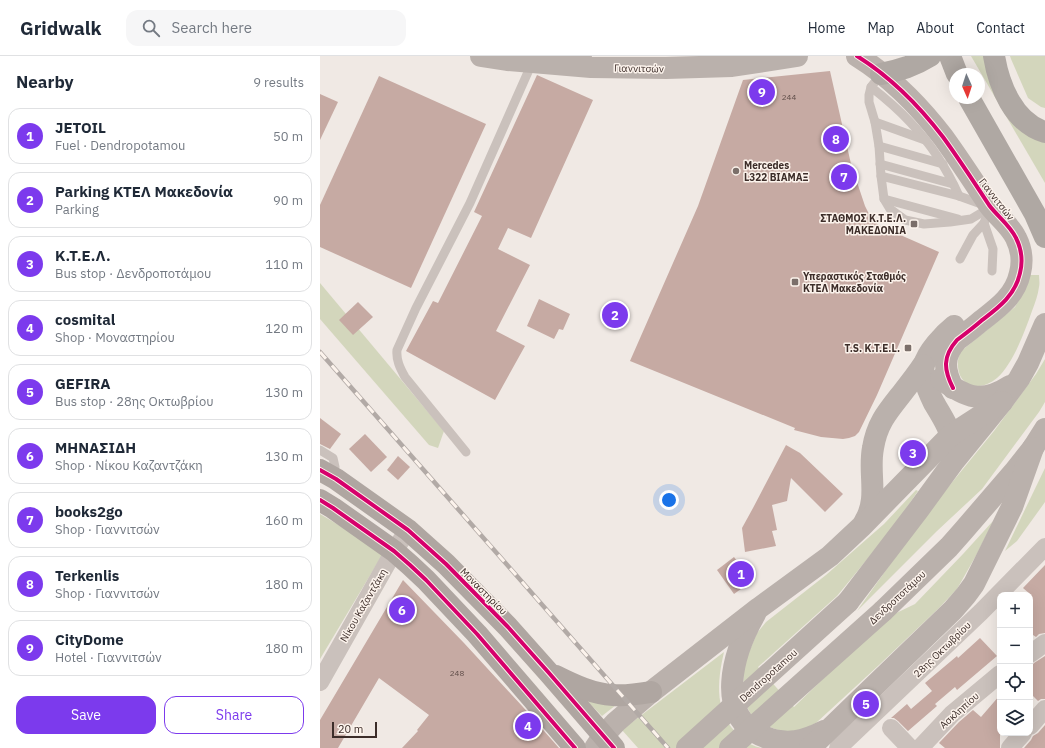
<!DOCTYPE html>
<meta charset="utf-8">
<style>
body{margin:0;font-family:"IBM Plex Sans",sans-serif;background:#f6f6f7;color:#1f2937}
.controls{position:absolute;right:12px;bottom:12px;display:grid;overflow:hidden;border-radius:8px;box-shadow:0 4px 16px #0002}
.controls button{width:36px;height:36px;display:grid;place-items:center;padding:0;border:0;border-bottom:1px solid #e0e1e3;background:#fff;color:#1f2937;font:20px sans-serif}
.compass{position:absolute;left:629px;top:12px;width:36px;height:36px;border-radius:50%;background:#fff;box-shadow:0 4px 16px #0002;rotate:177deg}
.scale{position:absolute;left:12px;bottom:10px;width:45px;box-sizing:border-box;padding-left:4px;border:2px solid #3c2d29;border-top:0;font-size:11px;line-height:14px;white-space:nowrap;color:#3c2d29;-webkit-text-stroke:3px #fcf3ec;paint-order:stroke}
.you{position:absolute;left:349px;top:444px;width:14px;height:14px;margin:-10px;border:3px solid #fff;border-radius:50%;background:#1a73e8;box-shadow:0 0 0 6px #1a73e833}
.badge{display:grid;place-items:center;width:26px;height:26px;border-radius:50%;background:#7c3aed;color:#fff;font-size:13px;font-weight:700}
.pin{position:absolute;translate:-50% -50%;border:2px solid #fff;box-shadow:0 1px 4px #0006}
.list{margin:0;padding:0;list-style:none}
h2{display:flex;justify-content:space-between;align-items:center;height:52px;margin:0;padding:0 16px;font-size:17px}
h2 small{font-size:13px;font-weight:400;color:#747a83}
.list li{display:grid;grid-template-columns:26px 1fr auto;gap:12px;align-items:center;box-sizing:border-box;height:56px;margin:0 8px 8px;padding:0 8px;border:1px solid #e0e1e3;border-radius:12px}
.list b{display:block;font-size:15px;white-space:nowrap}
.list p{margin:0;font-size:13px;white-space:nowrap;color:#747a83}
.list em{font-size:13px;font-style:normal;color:#747a83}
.actions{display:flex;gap:8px;padding:12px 16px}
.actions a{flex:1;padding:9px 0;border:1px solid #7c3aed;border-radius:12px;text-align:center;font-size:14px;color:#7c3aed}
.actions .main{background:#7c3aed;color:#fff}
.icon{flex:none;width:22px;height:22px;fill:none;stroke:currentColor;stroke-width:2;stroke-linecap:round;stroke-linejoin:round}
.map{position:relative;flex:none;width:725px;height:692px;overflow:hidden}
header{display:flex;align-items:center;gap:24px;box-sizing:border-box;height:56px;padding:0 20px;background:#fff;border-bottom:1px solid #e0e1e3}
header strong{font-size:19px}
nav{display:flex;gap:22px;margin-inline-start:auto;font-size:14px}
.search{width:280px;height:36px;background:#f6f6f7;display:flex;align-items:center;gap:10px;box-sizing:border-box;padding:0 14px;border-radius:12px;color:#747a83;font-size:15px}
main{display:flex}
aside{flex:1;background:#fff}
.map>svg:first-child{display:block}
.green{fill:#d3d6bc}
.building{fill:#c6aaa3}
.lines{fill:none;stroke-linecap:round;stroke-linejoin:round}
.lane{stroke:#cac1bc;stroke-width:9}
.street{stroke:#cac1bc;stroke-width:18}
.secondary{stroke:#bab1ac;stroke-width:22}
.primary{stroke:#afa6a1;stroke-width:22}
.highway{stroke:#afa8a3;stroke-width:22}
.rail-casing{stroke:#b2aaa6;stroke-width:4.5}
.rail{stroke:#fcf3ec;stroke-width:3;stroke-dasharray:9;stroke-linecap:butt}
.secondary-bridge{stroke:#bab1ac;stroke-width:22}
.cycleway-casing{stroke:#fcf3ec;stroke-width:6}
.cycleway{stroke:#d6006c;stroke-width:4}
.poi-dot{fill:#7b6f6a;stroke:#fcf3ec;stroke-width:1.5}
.labels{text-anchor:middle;stroke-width:3;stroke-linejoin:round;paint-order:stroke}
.number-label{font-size:8px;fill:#5e4c48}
.street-label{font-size:10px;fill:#3c2d29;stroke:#fcf3ec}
.poi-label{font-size:10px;font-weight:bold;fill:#3c2d29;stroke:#fcf3ec;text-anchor:start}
</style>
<header>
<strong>Gridwalk</strong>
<div class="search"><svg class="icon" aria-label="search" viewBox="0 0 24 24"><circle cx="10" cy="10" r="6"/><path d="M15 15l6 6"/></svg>Search here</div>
<nav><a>Home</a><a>Map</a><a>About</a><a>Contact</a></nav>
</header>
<main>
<aside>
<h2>Nearby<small>9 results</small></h2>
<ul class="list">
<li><span class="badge">1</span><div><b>JETOIL</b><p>Fuel · Dendropotamou</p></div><em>50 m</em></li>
<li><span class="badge">2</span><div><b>Parking ΚΤΕΛ Μακεδονία</b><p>Parking</p></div><em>90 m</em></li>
<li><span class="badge">3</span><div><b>Κ.Τ.Ε.Λ.</b><p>Bus stop · Δενδροποτάμου</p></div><em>110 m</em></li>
<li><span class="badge">4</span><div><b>cosmital</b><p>Shop · Μοναστηρίου</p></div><em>120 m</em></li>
<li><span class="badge">5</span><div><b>GEFIRA</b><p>Bus stop · 28ης Οκτωβρίου</p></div><em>130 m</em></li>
<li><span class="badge">6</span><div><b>ΜΗΝΑΣΙΔΗ</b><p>Shop · Νίκου Καζαντζάκη</p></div><em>130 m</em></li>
<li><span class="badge">7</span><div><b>books2go</b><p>Shop · Γιαννιτσών</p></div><em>160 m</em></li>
<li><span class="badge">8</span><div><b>Terkenlis</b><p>Shop · Γιαννιτσών</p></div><em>180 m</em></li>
<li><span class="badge">9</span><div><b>CityDome</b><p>Hotel · Γιαννιτσών</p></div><em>180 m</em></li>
</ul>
<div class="actions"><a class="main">Save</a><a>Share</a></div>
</aside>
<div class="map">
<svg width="725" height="692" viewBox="0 0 725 692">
<rect width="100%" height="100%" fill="#f0e9e4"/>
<g class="green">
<polygon points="651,0 669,0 725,80 725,127"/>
<polygon points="690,0 725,0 725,52 721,51 708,42 691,3"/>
<path d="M709,219H719C719,223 720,227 719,231C718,239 715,247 712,255C705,275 693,308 677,322C662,335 640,333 638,311C637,305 639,301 640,296L695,251L699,244Z"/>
<polygon points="0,227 124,375 118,392 109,389 0,263"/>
<polygon points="725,303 725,346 719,356 662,433 617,475 537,555 603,462 674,375 716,318"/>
<polygon points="725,412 725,446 697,485 685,495"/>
<polygon points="596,434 598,435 583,457 567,479 517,540 438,611 474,651 566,562 595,548 643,498 673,465 658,496 637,533 619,552 559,609 496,667 480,675 461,675 447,670 431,658 428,653 423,636 424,608 437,577 446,566 506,519 548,482 564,468"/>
<polygon points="0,458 64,496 0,603"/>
<path d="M404,596C397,626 394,659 420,680C423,683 427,686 430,688C434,690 438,691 442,692H318L302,674Z"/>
<polygon points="265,643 296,649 282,660"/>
</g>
<g class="building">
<polygon points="510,15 531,108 545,150 549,158 556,167 560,170 619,196 557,339 539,376 535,380 529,382 523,383 501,381 474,374 475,372 310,305 378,150 423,24"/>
<polygon points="217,19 273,44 211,182 188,172 178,193 210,209 176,275 205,290 175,344 86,295 113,245 118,247 162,160 154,156"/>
<polygon points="59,20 166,68 91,232 0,191 0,149"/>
<polygon points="0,38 18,46 0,84"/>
<polygon points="219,243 250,258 243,274 239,273 234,283 207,270"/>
<polygon points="38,246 53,261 33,279 19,264"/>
<polygon points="0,362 21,378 10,393 0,388"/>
<polygon points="45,378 67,401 51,416 29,393"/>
<polygon points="466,389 480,397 523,438 505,456 471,422 467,445 452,449 457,474 452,475 456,490 425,496 422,472 433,452"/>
<polygon points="78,400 90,411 78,424 67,414"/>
<polygon points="414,501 432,525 414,538 397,514"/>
<polygon points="725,509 725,577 719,578 716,581 710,577 710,538 703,532"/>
<polygon points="83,524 144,587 203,651 239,692 82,692 98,675 97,674 109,659 59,622 18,692 0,692 0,664"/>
<polygon points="660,582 677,600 637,634 635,631 615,648 617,650 588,675 578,665 574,662 571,662 587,648 591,653 612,635 605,627 637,600 638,602"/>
<polygon points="725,600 725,643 721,643 718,645 710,637 710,612 714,607"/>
<polygon points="680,639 680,692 625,692 619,687 639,666 653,654 661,661"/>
<polygon points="725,669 725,692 704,692 711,684 713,680 718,677"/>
</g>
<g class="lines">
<g class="lane">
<polyline points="561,18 551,31 549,39 549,46 555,66 559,90 561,120 564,143 570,153 585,164 604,168 630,166 651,163 671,151"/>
<path d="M551,31C565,42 578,53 590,66C611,88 627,113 639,140"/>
<polyline points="555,66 605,84"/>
<polyline points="559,90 623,108"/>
<polyline points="560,108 633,128"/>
<polyline points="561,120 639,140 664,149"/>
<polyline points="564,143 638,163"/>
<polyline points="664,167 673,193 672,215"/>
<polyline points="640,203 653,179 664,167 670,152"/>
<polyline points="0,394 13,402 15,411"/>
<path d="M146,396L85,321C80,312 76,304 77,294L96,252L150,147L212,7"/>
</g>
<g class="street">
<polyline points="710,598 725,587"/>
<polyline points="0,626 74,495 88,474"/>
<polyline points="710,670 725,653"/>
<polyline points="571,672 590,692"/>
<polyline points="518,692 661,556 725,491"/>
<polyline points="600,692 632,658 680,618"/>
<polyline points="690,692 703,677"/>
</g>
<g class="secondary">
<polyline points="161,0 187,4 271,11 346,12 412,10 477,0"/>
<path d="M537,0C569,20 600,51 623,81C639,103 654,126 669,149C677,160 690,169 696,182C701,192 703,205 700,217C695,240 678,252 661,265C653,272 645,278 637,284C622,301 624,314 633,332"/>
<path d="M634,270C624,278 607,296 604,309C601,319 609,337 614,347C623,362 631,374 634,392"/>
<path d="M621,323C646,342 662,348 690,330"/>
<path d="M545,465C559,442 548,417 553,392C557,367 568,355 583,336C590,327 597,318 603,309"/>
<polyline points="528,546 599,453 634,405 682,346 699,323 708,307 725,268"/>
<polyline points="563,555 629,491 644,474 694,416 713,392 725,373"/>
<path d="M435,558C414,595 392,661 445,681C467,690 484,685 504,675"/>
<polyline points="275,692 283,680 296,666 331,636 439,552 510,500 541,471 631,379 682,346"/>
<polyline points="490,692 633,554 646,539 654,528 692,451 713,392"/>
</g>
<g class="primary">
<polyline points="0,414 16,423 88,474 126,508 188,571 229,617 294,692"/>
<polyline points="0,444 13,452 74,495 90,509 106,524 157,578 255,692"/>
<path d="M236,620C254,629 273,638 293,639C306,640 319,638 331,636"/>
</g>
<g class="highway">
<polyline points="630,0 637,18"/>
<path d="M674,0C679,30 694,67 725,76"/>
<path d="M561,18C580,14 594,10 610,0"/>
<polyline points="649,42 715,158 725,181"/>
</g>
<g class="rail-casing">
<polyline id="rail" points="0,296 348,692"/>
</g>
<use href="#rail" class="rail"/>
<g class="secondary-bridge">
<polyline points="367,692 528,546"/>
<polyline points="410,692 563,555"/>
</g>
<g class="cycleway-casing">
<g id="cycleway">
<path d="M537,0C569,20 600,51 623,81C639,103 654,126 669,149C677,160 690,169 696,182C701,192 703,205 700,217C695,240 678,252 661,265C653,272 645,278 637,284C622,301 624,314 633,332"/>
<polyline points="0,414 16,423 88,474 126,508 188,571 229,617 294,692"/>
<polyline points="0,444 13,452 74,495 90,509 106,524 157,578 255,692"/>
</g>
</g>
<use href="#cycleway" class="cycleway"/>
</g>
<g class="poi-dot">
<circle cx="416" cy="115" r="4"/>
<rect x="590" y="164" width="8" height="8" rx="2"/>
<rect x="471" y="222" width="8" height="8" rx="2"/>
<rect x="584" y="288" width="8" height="8" rx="2"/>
</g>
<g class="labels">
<g class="number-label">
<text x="469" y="44">244</text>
<text x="137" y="620">248</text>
</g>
<g class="street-label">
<text transform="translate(319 12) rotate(1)" y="4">Γιαννιτσών</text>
<text transform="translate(677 143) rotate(52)" y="4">Γιαννιτσών</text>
<text transform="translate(164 535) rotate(45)" y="4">Μοναστηρίου</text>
<text transform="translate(577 541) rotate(-43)" y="4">Δενδροποτάμου</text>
<text transform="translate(43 549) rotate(-60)" y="4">Νίκου Καζαντζάκη</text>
<text transform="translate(622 593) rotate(-44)" y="4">28ης Οκτωβρίου</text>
<text transform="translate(448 619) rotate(-42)" y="4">Dendropotamou</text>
<text transform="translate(639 654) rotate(-42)" y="4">Ασκληπίου</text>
</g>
<g class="poi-label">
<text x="424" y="113">Mercedes<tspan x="424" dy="12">L322 ΒΙΑΜΑΞ</tspan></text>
<text x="586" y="166" text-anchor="end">ΣΤΑΘΜΟΣ Κ.Τ.Ε.Λ.<tspan x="586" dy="12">ΜΑΚΕΔΟΝΙΑ</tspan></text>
<text x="483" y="224">Υπεραστικός Σταθμός<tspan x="483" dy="12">ΚΤΕΛ Μακεδονία</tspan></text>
<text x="580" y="296" text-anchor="end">T.S. K.T.E.L.</text>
</g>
</g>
</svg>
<div class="controls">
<button>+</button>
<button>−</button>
<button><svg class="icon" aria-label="locate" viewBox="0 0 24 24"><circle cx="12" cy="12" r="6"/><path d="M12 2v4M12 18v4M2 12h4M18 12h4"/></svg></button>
<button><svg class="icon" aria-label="layers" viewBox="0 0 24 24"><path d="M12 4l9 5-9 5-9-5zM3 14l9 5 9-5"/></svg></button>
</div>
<svg class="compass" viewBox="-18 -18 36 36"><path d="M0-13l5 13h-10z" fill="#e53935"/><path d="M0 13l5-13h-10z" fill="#747a83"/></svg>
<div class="scale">20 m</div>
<div class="you"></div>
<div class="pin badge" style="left:421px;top:518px">1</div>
<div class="pin badge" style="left:295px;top:259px">2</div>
<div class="pin badge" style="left:593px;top:397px">3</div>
<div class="pin badge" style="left:208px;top:670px">4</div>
<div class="pin badge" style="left:546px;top:648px">5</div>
<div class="pin badge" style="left:82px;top:554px">6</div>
<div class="pin badge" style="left:524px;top:121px">7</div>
<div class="pin badge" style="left:516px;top:83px">8</div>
<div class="pin badge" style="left:442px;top:36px">9</div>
</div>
</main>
